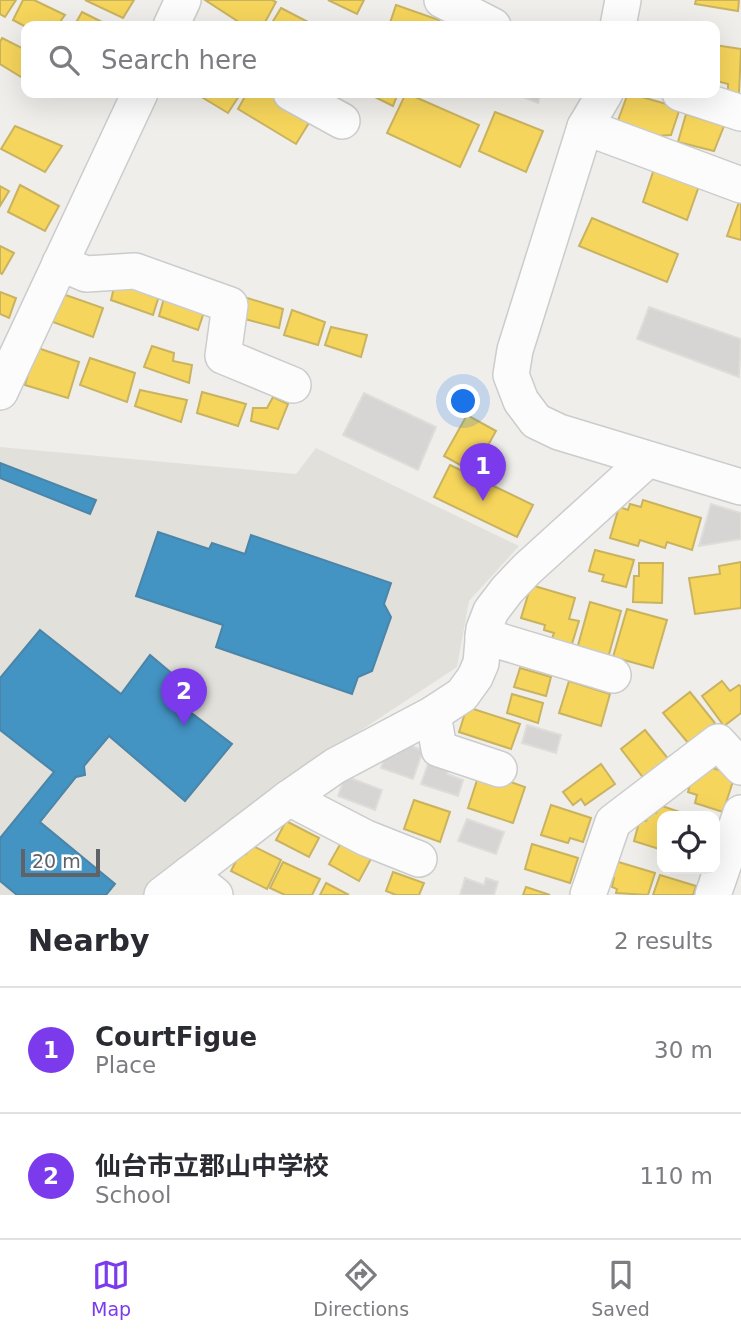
<!DOCTYPE html>
<meta charset="utf-8">
<style>
body{margin:0;font-family:"DejaVu Sans","Noto Sans JP",sans-serif;background:#f2f2f3;color:#2b2b33}
.controls{position:absolute;right:21px;bottom:21px;display:grid;overflow:hidden;border-radius:14px;box-shadow:0 7px 28px #0002}
.controls button{width:63px;height:63px;display:grid;place-items:center;padding:0;border:0;border-bottom:2px solid #e1e1e2;background:#fff;color:#2b2b33;font:35px sans-serif}
.scale{position:absolute;left:21px;bottom:18px;width:79px;box-sizing:border-box;padding-left:7px;border:4px solid #5f6368;border-top:0;font-size:19px;line-height:24px;white-space:nowrap;color:#5f6368;-webkit-text-stroke:5px #fff;paint-order:stroke}
.you{position:absolute;left:464px;top:402px;width:24px;height:24px;margin:-18px;border:5px solid #fff;border-radius:50%;background:#1a73e8;box-shadow:0 0 0 10px #1a73e833}
.badge{display:grid;place-items:center;width:46px;height:46px;border-radius:50%;background:#7c3aed;color:#fff;font-size:23px;font-weight:700}
.pin{position:absolute;translate:-50% -58px;filter:drop-shadow(0 2px 4px #0008)}
.pin::after{content:'';position:absolute;top:37px;width:24px;height:21px;background:inherit;clip-path:polygon(0 0,100% 0,50% 100%)}
.list{margin:0;padding:0;list-style:none}
h2{display:flex;justify-content:space-between;align-items:center;height:91px;margin:0;padding:0 28px;font-size:30px}
h2 small{font-size:23px;font-weight:400;color:#7c7c81}
.list li{display:grid;grid-template-columns:46px 1fr auto;gap:21px;align-items:center;box-sizing:border-box;height:126px;padding:0 28px;border-top:2px solid #e1e1e2}
.list b{display:block;font-size:26px;white-space:nowrap}
.list p{margin:0;font-size:23px;white-space:nowrap;color:#7c7c81}
.list em{font-size:23px;font-style:normal;color:#7c7c81}
.icon{flex:none;width:38px;height:38px;fill:none;stroke:currentColor;stroke-width:2;stroke-linecap:round;stroke-linejoin:round}
.map{position:relative;flex:none;width:741px;height:895px;overflow:hidden}
.search{position:absolute;background:#fff;box-shadow:0 7px 28px #0002;left:21px;right:21px;top:21px;height:77px;display:flex;align-items:center;gap:18px;box-sizing:border-box;padding:0 24px;border-radius:14px;color:#7c7c81;font-size:26px}
.sheet{height:343px;background:#fff}
nav{display:flex;justify-content:space-around;align-items:center;box-sizing:border-box;height:98px;border-top:2px solid #e1e1e2;background:#fff;font-size:19px;color:#7c7c81}
nav a{display:grid;justify-items:center;gap:4px}
nav .on{color:#7c3aed}
.map>svg:first-child{display:block}
.education{fill:#e2e0da}
.homes{fill:#f6d55c;stroke:#c9b360;stroke-width:2}
.schools{fill:#4393c3;stroke:#4b85a8;stroke-width:2}
.building{fill:#d6d5d3;stroke:#deddd9;stroke-width:2}
.lines{fill:none;stroke-linecap:round;stroke-linejoin:round}
.minor-casing{stroke:#cbcccc;stroke-width:38}
.minor{stroke:#fdfcfc;stroke-width:35}
</style>
<div class="map">
<svg width="741" height="895" viewBox="0 0 741 895">
<rect width="100%" height="100%" fill="#efeeea"/>
<polygon class="education" points="0,447 296,474 316,448 519,546 469,601 457,667 278,785 146,895 0,895"/>
<g class="homes">
<polygon points="0,0 16,0 5,17 0,14"/>
<polygon points="23,0 34,0 65,15 57,26 26,27 13,20"/>
<polygon points="85,0 134,0 123,18"/>
<polygon points="205,0 272,0 276,2 263,26 245,26"/>
<polygon points="328,0 364,0 357,14"/>
<polygon points="696,0 739,0 738,11 695,4"/>
<polygon points="396,5 439,20 437,26 389,26"/>
<polygon points="281,8 312,24 310,26 270,26"/>
<polygon points="82,12 110,26 74,26"/>
<polygon points="2,38 26,50 26,80 0,64 0,42"/>
<polygon points="715,45 741,49 739,93 728,94 728,84 717,81 715,87"/>
<polygon points="195,93 241,93 228,113"/>
<polygon points="247,93 271,93 312,118 296,144 238,109"/>
<polygon points="367,93 398,93 393,106"/>
<polygon points="406,93 479,125 460,167 387,133"/>
<polygon points="628,93 680,108 671,135 656,136 616,126"/>
<polygon points="495,112 543,131 526,172 479,151"/>
<polygon points="686,114 724,126 714,151 678,142"/>
<polygon points="15,126 62,146 45,172 1,149"/>
<polygon points="655,166 700,183 687,220 643,202"/>
<polygon points="20,185 59,206 45,231 8,212"/>
<polygon points="0,186 9,191 0,206"/>
<polygon points="739,202 741,202 741,240 727,236"/>
<polygon points="592,218 678,254 667,282 579,246"/>
<polygon points="0,246 14,253 2,274 0,273"/>
<polygon points="115,283 159,296 153,315 111,300"/>
<polygon points="0,292 16,298 9,318 0,314"/>
<polygon points="57,292 103,308 93,337 45,319"/>
<polygon points="244,297 283,309 279,328 241,318"/>
<polygon points="164,298 204,312 198,330 159,316"/>
<polygon points="292,310 325,322 318,345 284,335"/>
<polygon points="331,327 367,335 361,357 325,345"/>
<polygon points="29,345 79,362 68,398 25,385 29,371"/>
<polygon points="152,346 174,353 173,361 192,365 189,383 144,367"/>
<polygon points="90,358 135,373 127,402 80,385"/>
<polygon points="140,390 187,400 181,422 135,406"/>
<polygon points="202,392 246,404 238,426 197,413"/>
<polygon points="273,397 288,404 278,429 251,421 253,408 267,408"/>
<polygon points="467,415 496,431 473,472 444,456"/>
<polygon points="450,465 533,505 517,537 434,497"/>
<polygon points="643,500 701,518 692,550 667,542 665,548 640,540 638,546 610,538 619,507 628,510 630,504 641,507"/>
<polygon points="595,550 634,560 626,587 602,581 604,575 589,571"/>
<polygon points="741,562 741,608 695,614 689,578 720,574 719,566"/>
<polygon points="639,563 663,563 662,603 633,602 634,576 639,576"/>
<polygon points="531,585 575,598 569,619 579,621 571,647 551,641 554,633 544,630 545,625 521,618"/>
<polygon points="590,602 621,611 608,658 577,649"/>
<polygon points="627,609 667,620 653,668 613,657"/>
<polygon points="520,668 551,677 546,696 514,687"/>
<polygon points="569,681 610,694 601,726 559,713"/>
<polygon points="722,681 730,691 739,685 741,687 741,713 724,726 702,696"/>
<polygon points="690,692 715,723 689,744 663,713"/>
<polygon points="512,694 543,703 538,723 507,713"/>
<polygon points="467,707 520,724 511,749 459,732"/>
<polygon points="645,730 670,761 645,780 621,749"/>
<polygon points="601,764 615,784 585,805 581,799 573,805 563,792"/>
<polygon points="706,766 735,775 723,812 695,803 697,795 688,792 692,777"/>
<polygon points="480,771 525,787 513,823 468,808"/>
<polygon points="414,800 450,812 440,842 404,829"/>
<polygon points="551,805 591,818 583,842 570,838 568,843 541,835"/>
<polygon points="659,805 680,812 678,816 662,816 662,850 634,841 640,819 646,821 650,811 656,813"/>
<polygon points="286,821 319,838 309,857 276,840"/>
<polygon points="342,841 372,857 359,881 329,864"/>
<polygon points="532,844 578,858 570,883 525,869"/>
<polygon points="251,845 281,860 267,889 231,871 241,851 246,854"/>
<polygon points="615,861 655,873 648,895 616,893 617,889 612,887 614,878 610,877"/>
<polygon points="283,862 320,879 312,895 285,895 270,888"/>
<polygon points="393,872 424,883 419,895 396,895 386,891"/>
<polygon points="660,875 696,886 693,895 653,895"/>
<polygon points="326,883 349,895 320,895"/>
<polygon points="526,887 550,895 523,895"/>
</g>
<g class="schools">
<polygon points="0,463 96,500 90,514 0,478"/>
<polygon points="158,532 209,549 212,543 245,554 251,535 391,583 384,604 391,617 372,671 358,677 352,694 216,647 223,625 136,596"/>
<polygon points="40,630 121,694 150,655 181,681 168,695 232,744 185,801 109,736 84,766 85,775 76,777 40,822 115,884 106,895 17,895 0,881 0,838 54,772 0,730 0,678"/>
</g>
<g class="building">
<polygon points="513,93 541,93 538,103"/>
<polygon points="649,307 741,339 739,377 637,339"/>
<polygon points="364,393 436,427 418,470 343,435"/>
<polygon points="711,504 741,513 741,539 699,546"/>
<polygon points="527,725 561,735 556,753 522,743"/>
<polygon points="400,742 423,750 413,779 381,768 387,752 396,755"/>
<polygon points="431,755 451,762 447,774 463,780 458,796 421,784"/>
<polygon points="345,776 382,790 375,810 338,796"/>
<polygon points="467,819 504,832 496,854 458,841"/>
<polygon points="465,878 484,885 486,878 498,882 494,895 460,895"/>
</g>
<g class="lines">
<g class="minor-casing">
<g id="minor">
<polyline points="442,0 493,26"/>
<polyline points="171,26 183,0"/>
<polyline points="618,26 623,0"/>
<polyline points="291,93 342,121"/>
<polyline points="605,93 585,127 515,350 511,375 521,401 536,421 559,432 741,487"/>
<polyline points="680,93 741,113"/>
<polyline points="585,127 741,185"/>
<polyline points="60,263 86,274 135,271 230,305 223,356 293,385"/>
<polyline points="0,392 140,93"/>
<polyline points="483,636 613,675"/>
<polyline points="433,714 439,749 499,769"/>
<polyline points="289,798 366,838 419,859"/>
<polyline points="189,874 215,895"/>
<polyline points="162,895 289,798 335,766 433,714 462,695 475,677 481,663 484,629 491,611 507,590 527,569 647,460"/>
<polyline points="588,895 613,822 718,742 741,767"/>
<polyline points="713,895 741,813"/>
</g>
</g>
<use href="#minor" class="minor"/>
</g>
</svg>
<div class="controls">
<button><svg class="icon" aria-label="locate" viewBox="0 0 24 24"><circle cx="12" cy="12" r="6"/><path d="M12 2v4M12 18v4M2 12h4M18 12h4"/></svg></button>
</div>
<div class="scale">20 m</div>
<div class="you"></div>
<div class="pin badge" style="left:483px;top:501px">1</div>
<div class="pin badge" style="left:184px;top:726px">2</div>
<div class="search"><svg class="icon" aria-label="search" viewBox="0 0 24 24"><circle cx="10" cy="10" r="6"/><path d="M15 15l6 6"/></svg>Search here</div>
</div>
<section class="sheet">
<h2>Nearby<small>2 results</small></h2>
<ul class="list">
<li><span class="badge">1</span><div><b>CourtFigue</b><p>Place</p></div><em>30 m</em></li>
<li><span class="badge">2</span><div><b>仙台市立郡山中学校</b><p>School</p></div><em>110 m</em></li>
</ul>
</section>
<nav>
<a class="on"><svg class="icon" aria-label="map" viewBox="0 0 24 24"><path d="M3 6l6-2 6 2 6-2v14l-6 2-6-2-6 2zM9 4v14M15 6v14"/></svg>Map</a>
<a><svg class="icon" aria-label="directions" viewBox="0 0 24 24"><path d="M12 3l9 9-9 9-9-9zM9 14v-3h6M13 9l2 2-2 2"/></svg>Directions</a>
<a><svg class="icon" aria-label="saved" viewBox="0 0 24 24"><path d="M7 4h10v16l-5-4-5 4z"/></svg>Saved</a>
</nav>
